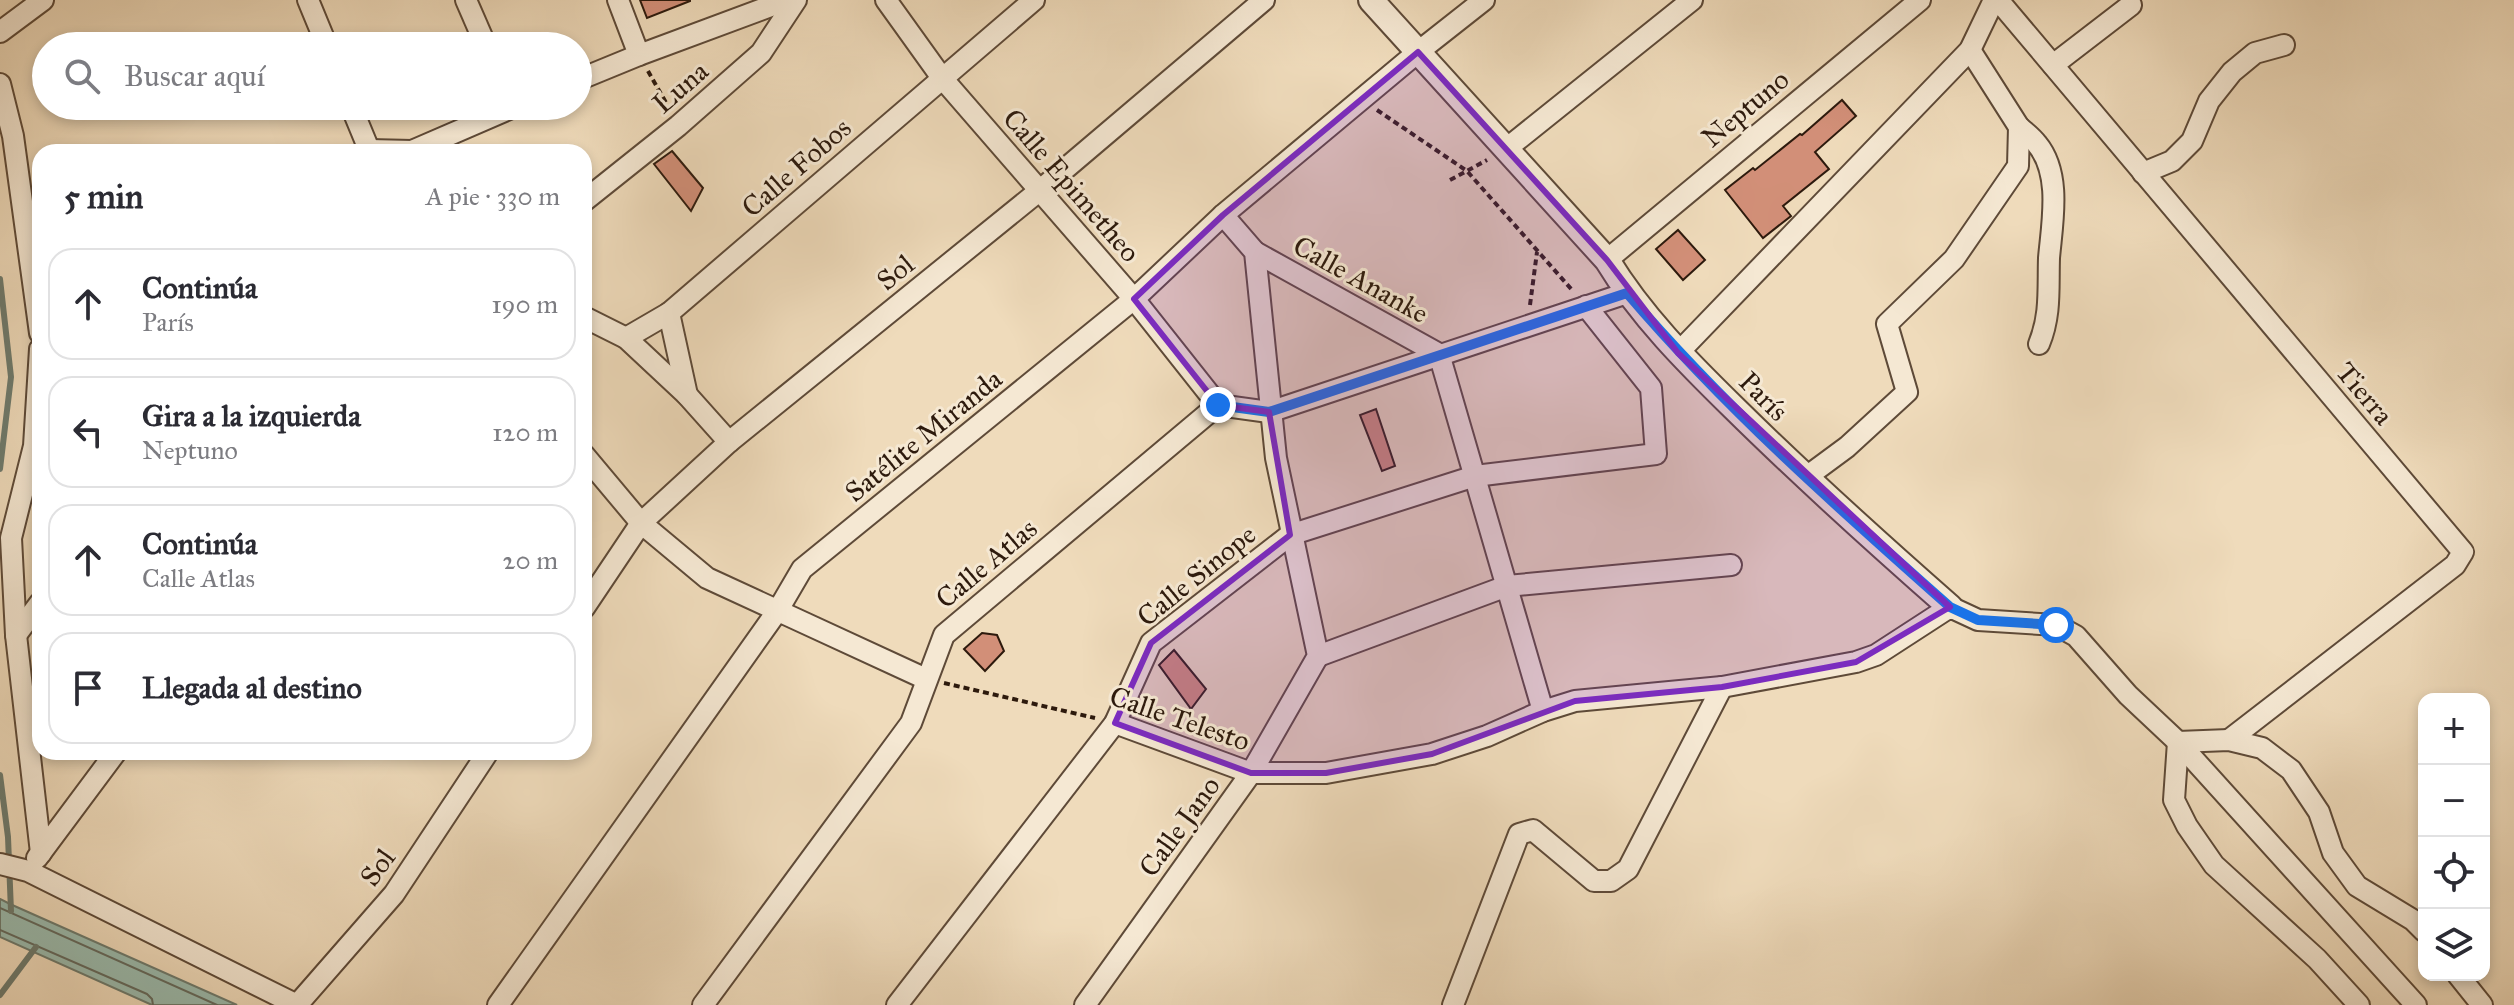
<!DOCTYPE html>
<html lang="es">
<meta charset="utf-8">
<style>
body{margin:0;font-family:"IM FELL Great Primer",serif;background:#f2f2f3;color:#2b2b33}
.controls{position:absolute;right:24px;bottom:24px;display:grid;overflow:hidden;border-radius:16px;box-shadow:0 4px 12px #0003}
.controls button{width:72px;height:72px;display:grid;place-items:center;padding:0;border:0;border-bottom:2px solid #e1e1e2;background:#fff;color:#2b2b33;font:40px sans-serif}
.stop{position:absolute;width:24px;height:24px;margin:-18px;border:6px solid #1a73e8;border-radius:50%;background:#fff}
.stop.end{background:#1a73e8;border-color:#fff;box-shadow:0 2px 8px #0008}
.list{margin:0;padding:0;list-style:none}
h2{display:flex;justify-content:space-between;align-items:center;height:104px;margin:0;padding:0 32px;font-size:34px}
h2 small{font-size:26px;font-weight:400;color:#7c7c81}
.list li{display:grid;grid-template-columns:52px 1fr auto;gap:24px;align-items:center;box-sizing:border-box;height:112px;margin:0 16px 16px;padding:0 16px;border:2px solid #e1e1e2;border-radius:24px}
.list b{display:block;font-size:30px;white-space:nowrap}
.list p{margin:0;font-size:26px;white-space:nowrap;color:#7c7c81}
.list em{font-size:26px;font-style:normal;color:#7c7c81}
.icon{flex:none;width:44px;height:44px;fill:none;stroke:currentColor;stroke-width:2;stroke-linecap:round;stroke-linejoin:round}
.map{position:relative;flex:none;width:2514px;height:1005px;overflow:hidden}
.search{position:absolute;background:#fff;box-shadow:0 4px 12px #0003;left:32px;top:32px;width:560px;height:88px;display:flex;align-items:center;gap:20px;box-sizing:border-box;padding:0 28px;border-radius:44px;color:#7c7c81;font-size:30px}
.panel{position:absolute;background:#fff;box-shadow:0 4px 12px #0003;left:32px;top:144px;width:560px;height:616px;border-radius:24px}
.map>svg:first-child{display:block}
.water{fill:#9abbae;stroke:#6e7b6e;stroke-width:2}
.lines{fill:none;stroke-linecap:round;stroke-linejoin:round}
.shore{stroke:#646a5e;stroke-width:2}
.stream{stroke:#6e7b6e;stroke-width:6}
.building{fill:#d28f78;stroke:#2d1a0d;stroke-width:2}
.minor-casing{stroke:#5e4a38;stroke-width:24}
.tertiary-casing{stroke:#5e4a38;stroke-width:28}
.path{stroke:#2d1a0d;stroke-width:4;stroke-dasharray:6 4;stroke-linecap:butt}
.minor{stroke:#f5e8d3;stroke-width:20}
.tertiary{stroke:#f5e8d3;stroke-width:24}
.route{stroke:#1a73e8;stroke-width:10}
.marked{fill:#7b2cbf;fill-opacity:0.2;stroke:#7b2cbf;stroke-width:6;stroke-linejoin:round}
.labels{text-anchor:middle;stroke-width:6;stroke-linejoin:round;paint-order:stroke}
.street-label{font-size:28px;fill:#2d1a0d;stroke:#f5e8d3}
</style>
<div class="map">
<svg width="2514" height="1005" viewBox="0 0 2514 1005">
<rect width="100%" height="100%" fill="#efdbbb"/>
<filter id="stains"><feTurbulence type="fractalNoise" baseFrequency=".0025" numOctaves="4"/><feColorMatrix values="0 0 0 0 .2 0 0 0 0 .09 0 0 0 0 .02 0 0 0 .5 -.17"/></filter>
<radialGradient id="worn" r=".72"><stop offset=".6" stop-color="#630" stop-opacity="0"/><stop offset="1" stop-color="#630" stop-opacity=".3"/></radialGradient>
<polygon class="water" points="0,899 10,904 237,1005 152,1005 0,937"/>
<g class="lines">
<g class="shore">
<polyline points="0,908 217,1005"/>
<polyline points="0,930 147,994 152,999 153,1005"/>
</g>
<g class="stream">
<polyline points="0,279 11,377 0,469"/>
<polyline points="0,775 8,837 11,911"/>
<polyline points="0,995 36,947"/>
</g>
</g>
<g class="building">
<polygon points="640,0 690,0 690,1 647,18"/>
<polygon points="1842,100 1856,116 1815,152 1829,169 1783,206 1791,216 1763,238 1725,190 1753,168 1755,170 1800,134 1802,135"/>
<polygon points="672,151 703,188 691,211 654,164"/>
<polygon points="1678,230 1705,260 1683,280 1656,249"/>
<polygon points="1376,409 1395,466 1382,471 1360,415"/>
<polygon points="982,633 997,635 1004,651 985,671 964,649"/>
<polygon points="1174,650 1206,689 1191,709 1159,665"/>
</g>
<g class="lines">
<g class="minor-casing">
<g id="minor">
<polyline points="308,0 327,46"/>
<polyline points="466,0 486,46"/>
<polyline points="618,0 639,55"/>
<polyline points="886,0 942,78 1134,299 1218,405"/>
<polyline points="1998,0 2463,552 2455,565 2229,740"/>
<polyline points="0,32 43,0"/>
<polyline points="2053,65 2131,5"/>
<polyline points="578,80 639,55 787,0"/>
<polyline points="0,84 13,136 40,333"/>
<polyline points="351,106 370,152"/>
<path d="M2019,127C2025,132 2032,137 2037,144C2062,174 2052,223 2049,258C2048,289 2051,315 2039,344"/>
<polyline points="1506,149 1692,0"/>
<polyline points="369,150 412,151 516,106"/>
<polyline points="2143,173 2172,161 2192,141 2209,101 2232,72 2255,53 2284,45"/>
<polyline points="584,201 678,126 761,53 796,0"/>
<polyline points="1255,252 1439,354 1543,711"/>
<polyline points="1607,260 1920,0"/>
<polyline points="669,313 687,395"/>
<polyline points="584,317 626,338 687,395 729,442"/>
<polyline points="626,338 669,313 1034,0"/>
<polyline points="40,349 34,446 11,538 16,635 41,853"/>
<polyline points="1678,353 1970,50 1994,0"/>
<polyline points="584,455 641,523 707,578 926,679"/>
<polyline points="1805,478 1847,447 1907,392 1887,324 1954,259 2018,166 2019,127 1970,50"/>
<polyline points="584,608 641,523 729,442 1039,191 1264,0"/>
<polyline points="16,635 40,603"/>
<polyline points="1318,656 1507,586 1731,565"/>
<polyline points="1115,723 1251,773 1326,773 1432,754 1487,736 1543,711 1575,701 1722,687 1856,662 1876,655 1950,607 1978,620 2056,625 2076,636 2128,695 2178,742 2416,1005"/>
<polyline points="2178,742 2229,740 2262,748 2291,770 2319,812 2333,853 2357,886 2413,920 2424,931"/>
<polyline points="2178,742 2174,800 2187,826 2214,865 2317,959 2359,1005"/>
<polyline points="37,858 116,752"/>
<polyline points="0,864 28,871 297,1005"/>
<polyline points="2458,975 2482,1005"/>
<polyline points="297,1005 394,894 488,752"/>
<polyline points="498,1005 778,610 802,569 1134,299 1223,215 1418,52 1484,0"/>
<polyline points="703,1005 911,723 944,635 1218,405 1269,412 1627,293"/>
<polyline points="897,1005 1115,723 1151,643 1290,535 1475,476 1656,454 1651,388 1586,306"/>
<polyline points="1085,1005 1251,773 1318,656 1276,458 1255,252 1223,215"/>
<polyline points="1453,1005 1519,834 1533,830 1594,881 1611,881 1628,869 1722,687"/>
</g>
</g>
<g class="tertiary-casing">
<path id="tertiary" d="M1371,0L1607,260C1641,316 1687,362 1734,408C1804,477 1876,542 1950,607"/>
</g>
<g class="path">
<polyline points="648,71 669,108"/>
<polyline points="1377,110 1467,171 1572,290"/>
<polyline points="1450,180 1487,160"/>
<polyline points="1530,305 1537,252"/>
<polyline points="944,683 1095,718"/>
</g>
<use href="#minor" class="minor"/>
<use href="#tertiary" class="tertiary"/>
</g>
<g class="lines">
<path class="route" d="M1218,405L1269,412L1627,293C1725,408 1837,507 1950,607L1978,620L2056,625"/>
</g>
<path class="marked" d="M1418,52L1607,260L1678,353L1950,607L1856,662L1722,687L1575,701L1432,754L1326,773H1251L1115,723L1151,643L1290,535L1269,412L1218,405L1134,299L1223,215Z"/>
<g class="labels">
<g class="street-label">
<text transform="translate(680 87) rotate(-41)" y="10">Luna</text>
<text transform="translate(1745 108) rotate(-40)" y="10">Neptuno</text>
<text transform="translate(796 167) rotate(-41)" y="10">Calle Fobos</text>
<text transform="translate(1072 185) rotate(49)" y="10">Calle Epimetheo</text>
<text transform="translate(895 272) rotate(-39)" y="10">Sol</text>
<text transform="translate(1361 279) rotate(29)" y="10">Calle Ananke</text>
<text transform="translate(2365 393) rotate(50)" y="10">Tierra</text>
<text transform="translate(1764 396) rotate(45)" y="10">París</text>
<text transform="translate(923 435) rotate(-39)" y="10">Satélite Miranda</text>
<text transform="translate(986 563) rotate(-40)" y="10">Calle Atlas</text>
<text transform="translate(1196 575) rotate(-39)" y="10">Calle Sinope</text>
<text transform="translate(1180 718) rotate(19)" y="10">Calle Telesto</text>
<text transform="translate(1179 826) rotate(-54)" y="10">Calle Jano</text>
<text transform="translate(377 867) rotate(-54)" y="10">Sol</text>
</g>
</g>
<rect width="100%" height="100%" filter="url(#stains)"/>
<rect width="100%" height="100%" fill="url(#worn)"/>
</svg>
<div class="controls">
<button>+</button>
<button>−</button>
<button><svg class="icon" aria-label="locate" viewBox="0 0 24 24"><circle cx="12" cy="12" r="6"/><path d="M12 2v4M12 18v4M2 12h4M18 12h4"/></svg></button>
<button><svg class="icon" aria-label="layers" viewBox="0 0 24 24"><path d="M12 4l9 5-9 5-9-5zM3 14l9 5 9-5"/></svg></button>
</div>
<div class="stop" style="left:2056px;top:625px"></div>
<div class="stop end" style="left:1218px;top:405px"></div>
<div class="search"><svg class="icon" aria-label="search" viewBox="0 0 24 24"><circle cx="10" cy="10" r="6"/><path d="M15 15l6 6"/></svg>Buscar aquí</div>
<section class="panel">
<h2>5 min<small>A pie · 330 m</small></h2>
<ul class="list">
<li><svg class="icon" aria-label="ahead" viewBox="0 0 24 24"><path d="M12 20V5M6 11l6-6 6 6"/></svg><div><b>Continúa</b><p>París</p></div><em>190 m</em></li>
<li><svg class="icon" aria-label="left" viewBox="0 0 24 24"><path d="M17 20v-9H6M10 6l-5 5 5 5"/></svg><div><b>Gira a la izquierda</b><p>Neptuno</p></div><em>120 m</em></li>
<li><svg class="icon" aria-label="ahead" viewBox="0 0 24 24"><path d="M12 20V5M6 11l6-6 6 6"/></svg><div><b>Continúa</b><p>Calle Atlas</p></div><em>20 m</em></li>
<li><svg class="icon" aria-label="arrive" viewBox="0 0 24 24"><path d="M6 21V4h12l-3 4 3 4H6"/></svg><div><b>Llegada al destino</b></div></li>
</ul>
</section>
</div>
